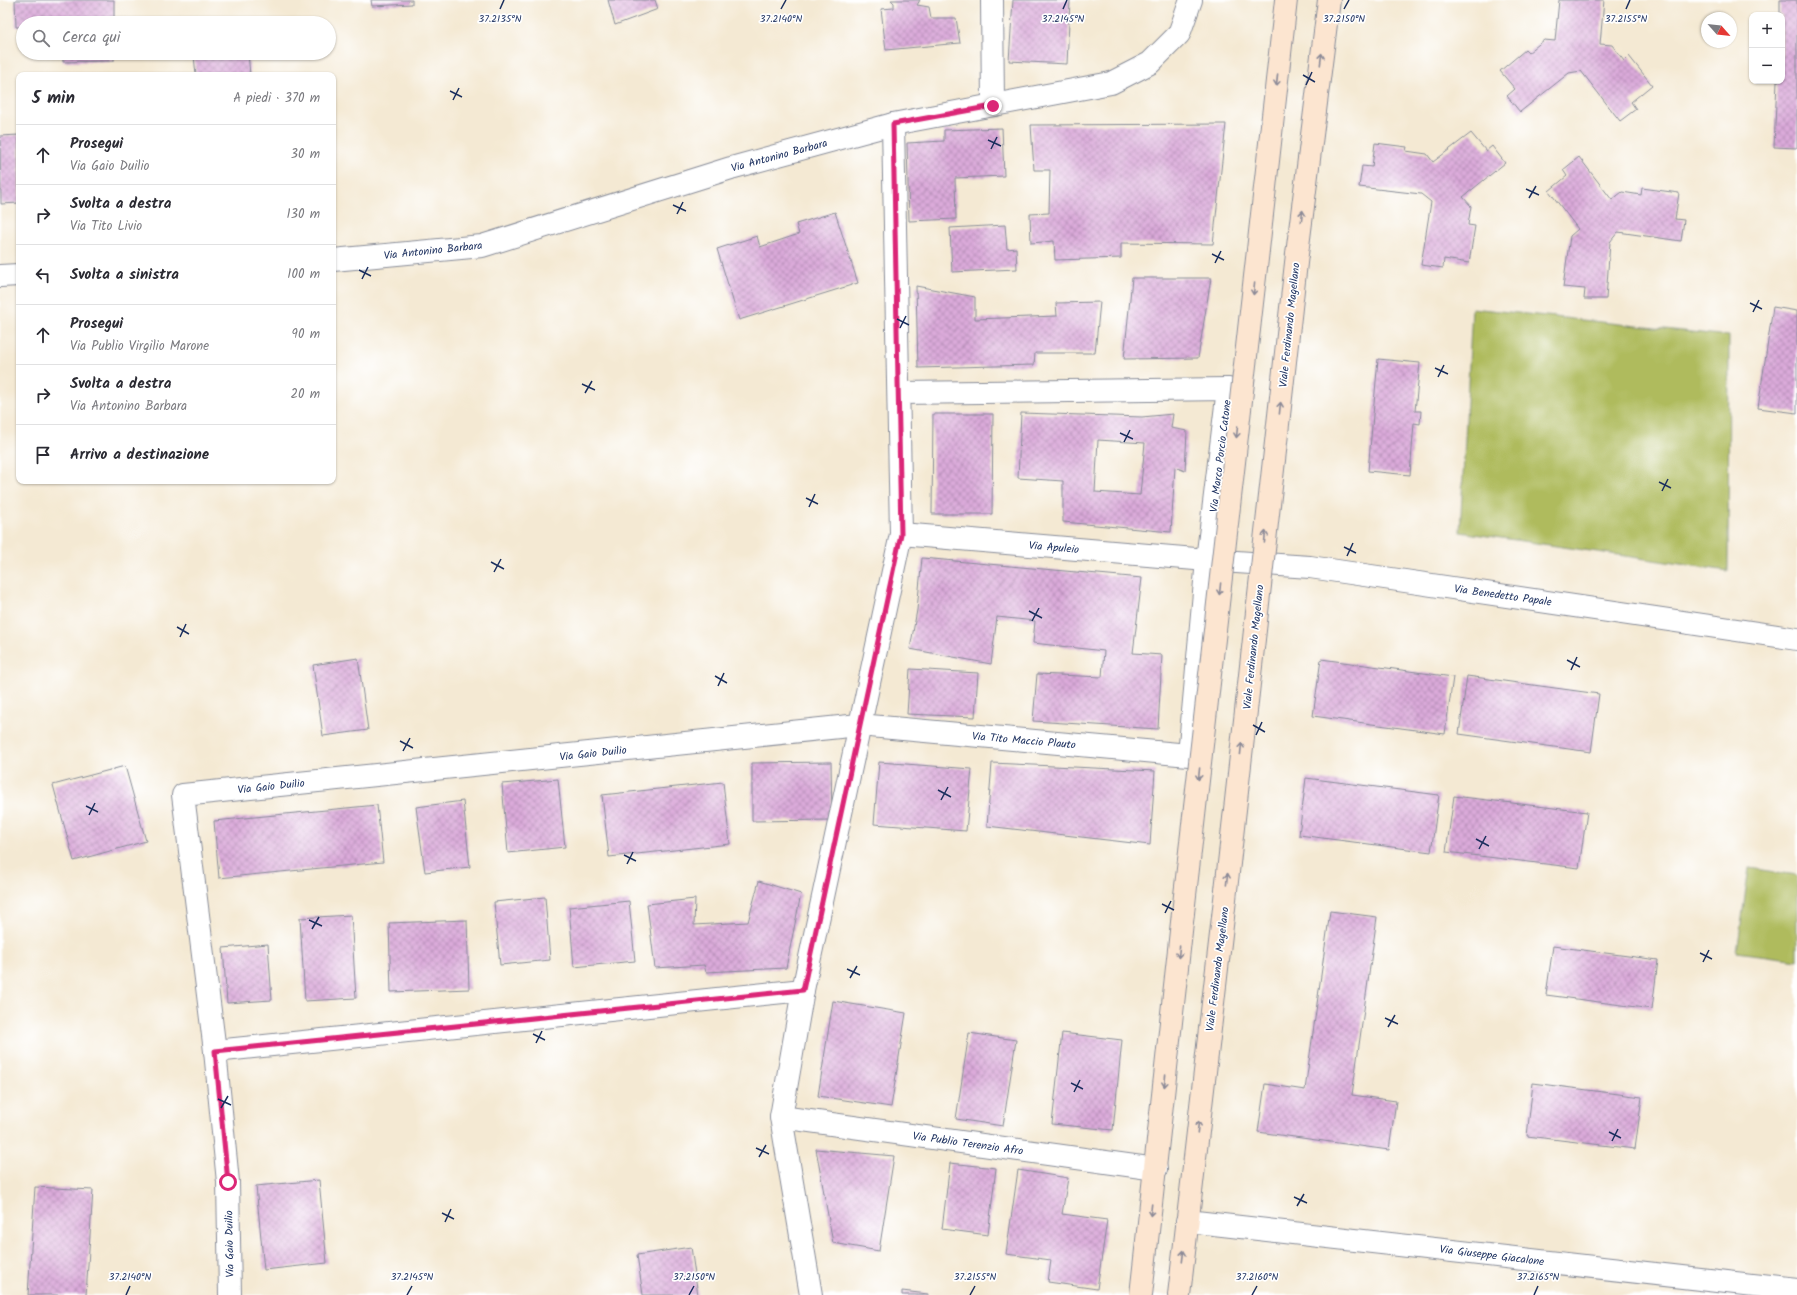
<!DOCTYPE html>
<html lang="it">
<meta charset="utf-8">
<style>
body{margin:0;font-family:Kalam,sans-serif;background:#f2f2f3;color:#2b2b33}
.controls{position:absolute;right:12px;top:12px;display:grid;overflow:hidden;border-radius:8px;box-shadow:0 1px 3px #0004}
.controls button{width:36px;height:36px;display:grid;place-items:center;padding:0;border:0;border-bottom:1px solid #e1e1e2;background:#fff;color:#2b2b33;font:20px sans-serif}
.compass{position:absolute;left:1701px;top:12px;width:36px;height:36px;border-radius:50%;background:#fff;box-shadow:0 1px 3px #0004;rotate:117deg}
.stop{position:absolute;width:12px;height:12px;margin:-9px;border:3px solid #db2777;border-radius:50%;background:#fff}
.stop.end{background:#db2777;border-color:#fff;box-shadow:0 1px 4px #0008}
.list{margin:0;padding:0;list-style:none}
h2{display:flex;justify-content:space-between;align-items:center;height:52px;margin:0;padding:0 16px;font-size:17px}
h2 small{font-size:13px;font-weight:400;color:#7c7c81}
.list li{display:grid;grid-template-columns:26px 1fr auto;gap:12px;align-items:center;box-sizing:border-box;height:60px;padding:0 16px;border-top:1px solid #e1e1e2}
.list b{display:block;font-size:15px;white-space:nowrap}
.list p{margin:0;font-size:13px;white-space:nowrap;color:#7c7c81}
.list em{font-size:13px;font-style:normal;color:#7c7c81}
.icon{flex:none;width:22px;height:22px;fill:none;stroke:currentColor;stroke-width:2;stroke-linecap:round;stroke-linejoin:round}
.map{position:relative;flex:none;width:1797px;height:1295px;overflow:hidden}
.search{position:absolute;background:#fff;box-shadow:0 1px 3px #0004;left:16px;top:16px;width:320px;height:44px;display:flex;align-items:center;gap:10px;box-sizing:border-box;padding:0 14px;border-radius:22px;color:#7c7c81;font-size:15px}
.panel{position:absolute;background:#fff;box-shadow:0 1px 3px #0004;left:16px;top:72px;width:320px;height:412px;border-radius:8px}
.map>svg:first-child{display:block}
.green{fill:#afbb5d;stroke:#65755e}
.building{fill:url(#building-cross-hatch);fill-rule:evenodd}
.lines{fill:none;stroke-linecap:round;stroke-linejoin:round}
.street-casing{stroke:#888c98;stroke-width:24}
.secondary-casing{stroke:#888c98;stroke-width:24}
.street{stroke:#fff;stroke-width:22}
.secondary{stroke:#fce5d0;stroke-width:22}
.secondary-bridge-casing{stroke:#888c98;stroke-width:24;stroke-linecap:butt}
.secondary-bridge{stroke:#fce5d0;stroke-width:22}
.oneway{stroke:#8c8a97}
.route{stroke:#db2777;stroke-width:5}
.ticks{fill:none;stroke:#1b2f5e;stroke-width:1.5}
.labels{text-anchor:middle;stroke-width:3.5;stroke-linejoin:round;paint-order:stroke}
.street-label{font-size:11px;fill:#1b2f5e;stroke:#fff}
.ticks-label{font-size:10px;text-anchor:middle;fill:#1b2f5e;stroke:#fff;stroke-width:3.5;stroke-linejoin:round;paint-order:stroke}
</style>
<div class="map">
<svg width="1797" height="1295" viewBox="0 0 1797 1295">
<defs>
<pattern id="building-cross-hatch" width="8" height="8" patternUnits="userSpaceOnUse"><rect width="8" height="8" fill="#dbaada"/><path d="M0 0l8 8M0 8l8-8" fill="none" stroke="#b18bb4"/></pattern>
</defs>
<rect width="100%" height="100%" fill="#fff"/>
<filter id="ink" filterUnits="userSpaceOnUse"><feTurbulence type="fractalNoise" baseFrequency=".025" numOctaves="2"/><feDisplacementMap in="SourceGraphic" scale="8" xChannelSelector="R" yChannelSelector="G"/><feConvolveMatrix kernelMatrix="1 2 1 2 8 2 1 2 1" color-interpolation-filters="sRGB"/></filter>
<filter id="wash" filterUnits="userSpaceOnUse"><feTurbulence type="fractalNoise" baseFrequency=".012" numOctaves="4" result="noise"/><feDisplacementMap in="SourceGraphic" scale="16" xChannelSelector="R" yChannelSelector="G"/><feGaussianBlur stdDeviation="0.9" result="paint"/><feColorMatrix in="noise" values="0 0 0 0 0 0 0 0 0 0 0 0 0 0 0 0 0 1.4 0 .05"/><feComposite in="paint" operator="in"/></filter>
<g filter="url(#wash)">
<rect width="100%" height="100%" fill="#f4e9d3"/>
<g class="green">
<polygon points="1472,308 1729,336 1728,571 1460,532"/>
<polygon points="1749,868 1797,875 1797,960 1737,952"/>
</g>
<g id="blocks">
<g class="building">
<polygon points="15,0 114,0 114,23 23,23 23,27 16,27"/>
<polygon points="371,0 412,0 412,4 372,6"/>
<polygon points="608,0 655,0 658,9 615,25"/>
<polygon points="891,0 920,0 917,5 929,7 931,18 956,18 960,43 886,50 881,9 894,8 894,3"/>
<polygon points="1013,0 1070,0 1067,64 1009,61"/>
<polygon points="1559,0 1604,0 1600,44 1612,45 1624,61 1629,56 1652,85 1631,102 1636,109 1620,121 1581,71 1569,73 1520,112 1507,96 1515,89 1500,71 1525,50 1528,53 1544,40 1555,41"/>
<polygon points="1780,0 1797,0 1797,148 1774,147 1777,81 1782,81 1782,15 1780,15"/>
<polygon points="63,53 114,53 114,61 63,62"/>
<polygon points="229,53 248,53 250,75 196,75 194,56"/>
<polygon points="1226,124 1213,244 1121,243 1121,258 1055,260 1054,241 1031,243 1030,214 1049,213 1050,170 1034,170 1031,125"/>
<polygon points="1002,128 1004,176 955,178 956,219 909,221 907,143 944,141 944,130"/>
<polygon points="1471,133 1486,151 1492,146 1505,163 1463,197 1471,206 1468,225 1475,226 1469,263 1444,259 1443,268 1421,265 1431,202 1421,194 1359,187 1362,166 1372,167 1375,143 1407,147 1406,151 1427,154 1433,162"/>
<polygon points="19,135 19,203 1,204 0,136"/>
<polygon points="1579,157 1612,200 1622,192 1641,195 1642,188 1679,193 1675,219 1684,220 1681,241 1618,232 1610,242 1606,299 1584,299 1585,289 1563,287 1570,236 1578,229 1549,191 1567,176 1563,170"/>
<polygon points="835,212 858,283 739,320 717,249 757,236 760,247 799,234 796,224"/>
<polygon points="1005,225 1007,249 1016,248 1017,269 952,272 950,228"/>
<polygon points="1132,278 1211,278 1198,358 1124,359"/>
<polygon points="916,286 975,297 975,319 1057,316 1056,303 1100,302 1095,353 1035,353 1034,365 918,368"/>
<polygon points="1773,307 1797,311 1797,413 1758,408"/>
<polygon points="1378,359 1420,363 1415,411 1421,411 1420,424 1414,423 1410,475 1368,471"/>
<path d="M1021,413L1142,417L1173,414L1171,428L1187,431L1185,471L1175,467L1171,532L1063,522V481L1018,478ZM1098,440L1145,443L1140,495L1095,492Z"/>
<polygon points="933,414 993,414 992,514 932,514"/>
<polygon points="922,558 1142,578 1133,653 1162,655 1158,729 1033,721 1037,674 1102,677 1104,651 1033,643 1035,621 997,617 991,664 910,649 917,610"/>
<polygon points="358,658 368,730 323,736 313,665"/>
<polygon points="1321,659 1453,677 1445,734 1313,716"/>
<polygon points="910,669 978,673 975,717 907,714"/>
<polygon points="1467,676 1599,694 1591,752 1459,734"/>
<polygon points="831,762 832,820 752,821 752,763"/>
<polygon points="879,762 972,769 966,831 874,824"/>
<polygon points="992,763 1155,771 1150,845 987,826"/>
<polygon points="125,766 146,841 74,861 53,785"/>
<polygon points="1306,778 1439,795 1431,852 1299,835"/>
<polygon points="558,779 565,847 508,853 502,784"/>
<polygon points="723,782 730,844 609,857 602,795"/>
<polygon points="1454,796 1587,812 1579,868 1446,852"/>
<polygon points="463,801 470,867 425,872 416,807"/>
<polygon points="377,805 383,862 219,878 214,821"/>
<polygon points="759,881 801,894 786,968 706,972 704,965 655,968 647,904 695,899 694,925 748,922"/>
<polygon points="545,897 550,960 500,965 494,902"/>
<polygon points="629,901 635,961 574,967 569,907"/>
<polygon points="1330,911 1377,917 1352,1095 1396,1101 1389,1150 1258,1132 1265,1084 1305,1090"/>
<polygon points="351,915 356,998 305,1001 300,918"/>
<polygon points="467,920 469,989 391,992 389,923"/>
<polygon points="268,944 272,1000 227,1003 223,948"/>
<polygon points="1553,946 1658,960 1652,1009 1546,995"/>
<polygon points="833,1001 906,1013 891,1107 818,1096"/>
<polygon points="969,1033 1016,1040 1003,1126 956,1119"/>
<polygon points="1062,1033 1122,1040 1113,1130 1052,1124"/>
<polygon points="1533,1083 1642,1097 1635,1149 1527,1136"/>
<polygon points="816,1149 894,1156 879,1251 833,1243"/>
<polygon points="950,1163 996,1168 988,1235 942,1229"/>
<polygon points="1018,1170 1068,1178 1062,1214 1107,1220 1097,1289 1048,1282 1051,1260 1006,1254"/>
<polygon points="319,1180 327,1263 264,1270 256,1186"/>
<polygon points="35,1187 93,1190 86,1295 28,1295"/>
<polygon points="691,1247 698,1295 643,1295 637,1255"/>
<polygon points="902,1291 928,1294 928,1295 902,1295"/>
</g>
</g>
</g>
<g filter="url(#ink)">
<use href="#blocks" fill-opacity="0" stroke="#888c98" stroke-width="1"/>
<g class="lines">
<g class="street-casing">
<g id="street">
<polyline points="992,0 993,105"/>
<polyline points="333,260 482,246 731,168 893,124 1111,83 1150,63 1179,34 1191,0"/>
<polyline points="0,276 19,275"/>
<polyline points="901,534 1207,560 1310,567 1797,639"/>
<polyline points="215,1051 803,990"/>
<polyline points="781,1117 1156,1169"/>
<polyline points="1187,1221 1797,1290"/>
<polyline points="230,1295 228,1182 215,1051 183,795 859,725 1189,755 1207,560 1228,389 899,393"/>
<polyline points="811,1295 781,1117 803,990 901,534 893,124"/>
</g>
</g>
<g class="secondary-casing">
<g id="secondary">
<polyline points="1258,250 1286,0"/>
<polyline points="1297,254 1329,0"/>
<polyline points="1141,1295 1183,913"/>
<polyline points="1179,1295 1223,917"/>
</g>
</g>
<use href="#street" class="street"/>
<use href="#secondary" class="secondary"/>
<g class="secondary-bridge-casing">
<g id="secondary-bridge">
<polyline points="1183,913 1258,250"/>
<polyline points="1223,917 1297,254"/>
</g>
</g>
<use href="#secondary-bridge" class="secondary-bridge"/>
</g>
<defs><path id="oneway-shaft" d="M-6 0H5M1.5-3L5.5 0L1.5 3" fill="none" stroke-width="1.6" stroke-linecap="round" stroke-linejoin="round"/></defs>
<g class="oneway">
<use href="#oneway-shaft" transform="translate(1321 59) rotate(-83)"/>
<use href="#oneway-shaft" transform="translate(1277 80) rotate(96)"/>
<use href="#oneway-shaft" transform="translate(1302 216) rotate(-83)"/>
<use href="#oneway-shaft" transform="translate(1254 289) rotate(96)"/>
<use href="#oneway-shaft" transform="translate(1280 408) rotate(-84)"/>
<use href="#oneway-shaft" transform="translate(1237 432) rotate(96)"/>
<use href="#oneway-shaft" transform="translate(1265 537) rotate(-84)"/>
<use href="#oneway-shaft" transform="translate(1220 589) rotate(96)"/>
<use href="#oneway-shaft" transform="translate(1241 749) rotate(-84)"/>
<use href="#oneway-shaft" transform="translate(1199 774) rotate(96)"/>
<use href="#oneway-shaft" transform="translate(1227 879) rotate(-84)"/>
<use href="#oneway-shaft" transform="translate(1179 952) rotate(96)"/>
<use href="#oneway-shaft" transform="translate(1165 1081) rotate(96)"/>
<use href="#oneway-shaft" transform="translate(1198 1127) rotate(-83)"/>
<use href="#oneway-shaft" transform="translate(1151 1210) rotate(97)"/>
<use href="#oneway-shaft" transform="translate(1183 1256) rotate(-83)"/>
</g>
</g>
<g class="lines" filter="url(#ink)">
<polyline class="route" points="228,1182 215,1051 803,990 901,534 893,124 993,106"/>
</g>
<path class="ticks" d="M500,9L504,0M781,9L786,0M1063,9L1067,0M1344,9L1349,0M1626,9L1630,0M1303,75L1315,82M1306,85L1312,72M450,91L462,97M453,100L459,88M988,140L1001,146M991,149L997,137M1526,189L1539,195M1529,198L1536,186M673,205L686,211M677,214L683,202M1212,254L1224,260M1215,263L1221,251M359,270L371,276M362,279L368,267M1750,303L1762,309M1753,312L1759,300M897,319L909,325M900,328L906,316M1435,368L1448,374M1438,377L1444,365M582,384L595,390M585,393L592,381M1120,433L1133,439M1124,442L1130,430M1659,482L1671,488M1662,491L1668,479M806,498L818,504M809,507L815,494M1344,547L1356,553M1347,556L1353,543M491,562L504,569M494,572L501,559M1029,611L1042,618M1032,621L1039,608M177,627L189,634M180,637L186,624M1567,660L1580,667M1571,670L1577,657M715,676L727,683M718,686L724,673M1253,725L1265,732M1256,735L1262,722M400,741L413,748M403,751L410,738M938,790L951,797M941,800L948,787M86,806L98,812M89,815L95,803M1476,839L1489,846M1479,849L1486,836M624,855L636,861M627,864L633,852M1162,904L1174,910M1165,913L1171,901M309,920L322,926M312,929L319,917M1700,953L1712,959M1703,962L1709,950M847,969L860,975M850,978L857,966M1385,1018L1398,1024M1388,1027L1395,1015M533,1034L545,1040M536,1043L542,1031M1071,1083L1083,1089M1074,1092L1080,1080M218,1099L231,1105M221,1108L228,1096M1609,1132L1621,1138M1612,1141L1618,1129M756,1148L769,1154M759,1157L766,1145M1294,1197L1307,1203M1297,1206L1304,1194M442,1213L454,1219M445,1222L451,1209M126,1295L130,1286M407,1295L412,1286M689,1295L694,1286M970,1295L975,1286M1252,1295L1257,1286M1534,1295L1538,1286"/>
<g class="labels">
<g class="street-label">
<text transform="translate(779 155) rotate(-15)" y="4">Via Antonino Barbara</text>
<text transform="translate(433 250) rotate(-6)" y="4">Via Antonino Barbara</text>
<text transform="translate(1289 325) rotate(-84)" y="4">Viale Ferdinando Magellano</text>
<text transform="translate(1220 456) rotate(-83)" y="4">Via Marco Porcio Catone</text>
<text transform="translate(1054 547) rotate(5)" y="4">Via Apuleio</text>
<text transform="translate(1503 595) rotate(8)" y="4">Via Benedetto Papale</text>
<text transform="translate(1253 647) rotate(-84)" y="4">Viale Ferdinando Magellano</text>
<text transform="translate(1024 740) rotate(5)" y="4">Via Tito Maccio Plauto</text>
<text transform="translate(593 753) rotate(-6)" y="4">Via Gaio Duilio</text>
<text transform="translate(271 786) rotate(-6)" y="4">Via Gaio Duilio</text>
<text transform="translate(1217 969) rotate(-83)" y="4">Viale Ferdinando Magellano</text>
<text transform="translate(968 1143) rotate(8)" y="4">Via Publio Terenzio Afro</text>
<text transform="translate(229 1244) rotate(-91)" y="4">Via Gaio Duilio</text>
<text transform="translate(1492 1255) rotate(7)" y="4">Via Giuseppe Giacalone</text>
</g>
</g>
<g class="ticks-label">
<text x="500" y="22">37.2135°N</text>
<text x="781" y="22">37.2140°N</text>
<text x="1063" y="22">37.2145°N</text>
<text x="1344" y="22">37.2150°N</text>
<text x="1626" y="22">37.2155°N</text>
<text x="130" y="1280">37.2140°N</text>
<text x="412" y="1280">37.2145°N</text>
<text x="694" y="1280">37.2150°N</text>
<text x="975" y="1280">37.2155°N</text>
<text x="1257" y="1280">37.2160°N</text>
<text x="1538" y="1280">37.2165°N</text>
</g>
</svg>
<div class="controls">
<button>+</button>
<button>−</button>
</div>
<svg class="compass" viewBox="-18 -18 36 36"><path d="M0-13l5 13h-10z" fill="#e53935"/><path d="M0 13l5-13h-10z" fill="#7c7c81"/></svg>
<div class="stop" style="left:228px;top:1182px"></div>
<div class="stop end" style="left:993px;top:106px"></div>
<div class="search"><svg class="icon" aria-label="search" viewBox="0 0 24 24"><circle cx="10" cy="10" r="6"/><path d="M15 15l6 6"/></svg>Cerca qui</div>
<section class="panel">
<h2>5 min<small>A piedi · 370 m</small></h2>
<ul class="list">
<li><svg class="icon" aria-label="ahead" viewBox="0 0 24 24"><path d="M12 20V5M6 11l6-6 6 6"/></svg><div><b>Prosegui</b><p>Via Gaio Duilio</p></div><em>30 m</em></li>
<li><svg class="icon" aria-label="right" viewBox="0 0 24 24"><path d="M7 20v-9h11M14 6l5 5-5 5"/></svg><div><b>Svolta a destra</b><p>Via Tito Livio</p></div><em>130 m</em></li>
<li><svg class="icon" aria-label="left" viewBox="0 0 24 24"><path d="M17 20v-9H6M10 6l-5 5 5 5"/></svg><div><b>Svolta a sinistra</b></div><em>100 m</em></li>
<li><svg class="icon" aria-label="ahead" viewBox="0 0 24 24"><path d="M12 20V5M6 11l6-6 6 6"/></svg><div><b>Prosegui</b><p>Via Publio Virgilio Marone</p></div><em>90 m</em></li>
<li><svg class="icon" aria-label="right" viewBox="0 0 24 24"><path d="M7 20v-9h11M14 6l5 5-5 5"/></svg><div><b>Svolta a destra</b><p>Via Antonino Barbara</p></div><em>20 m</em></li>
<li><svg class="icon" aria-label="arrive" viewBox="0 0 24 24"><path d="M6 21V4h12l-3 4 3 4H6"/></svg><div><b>Arrivo a destinazione</b></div></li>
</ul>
</section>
</div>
